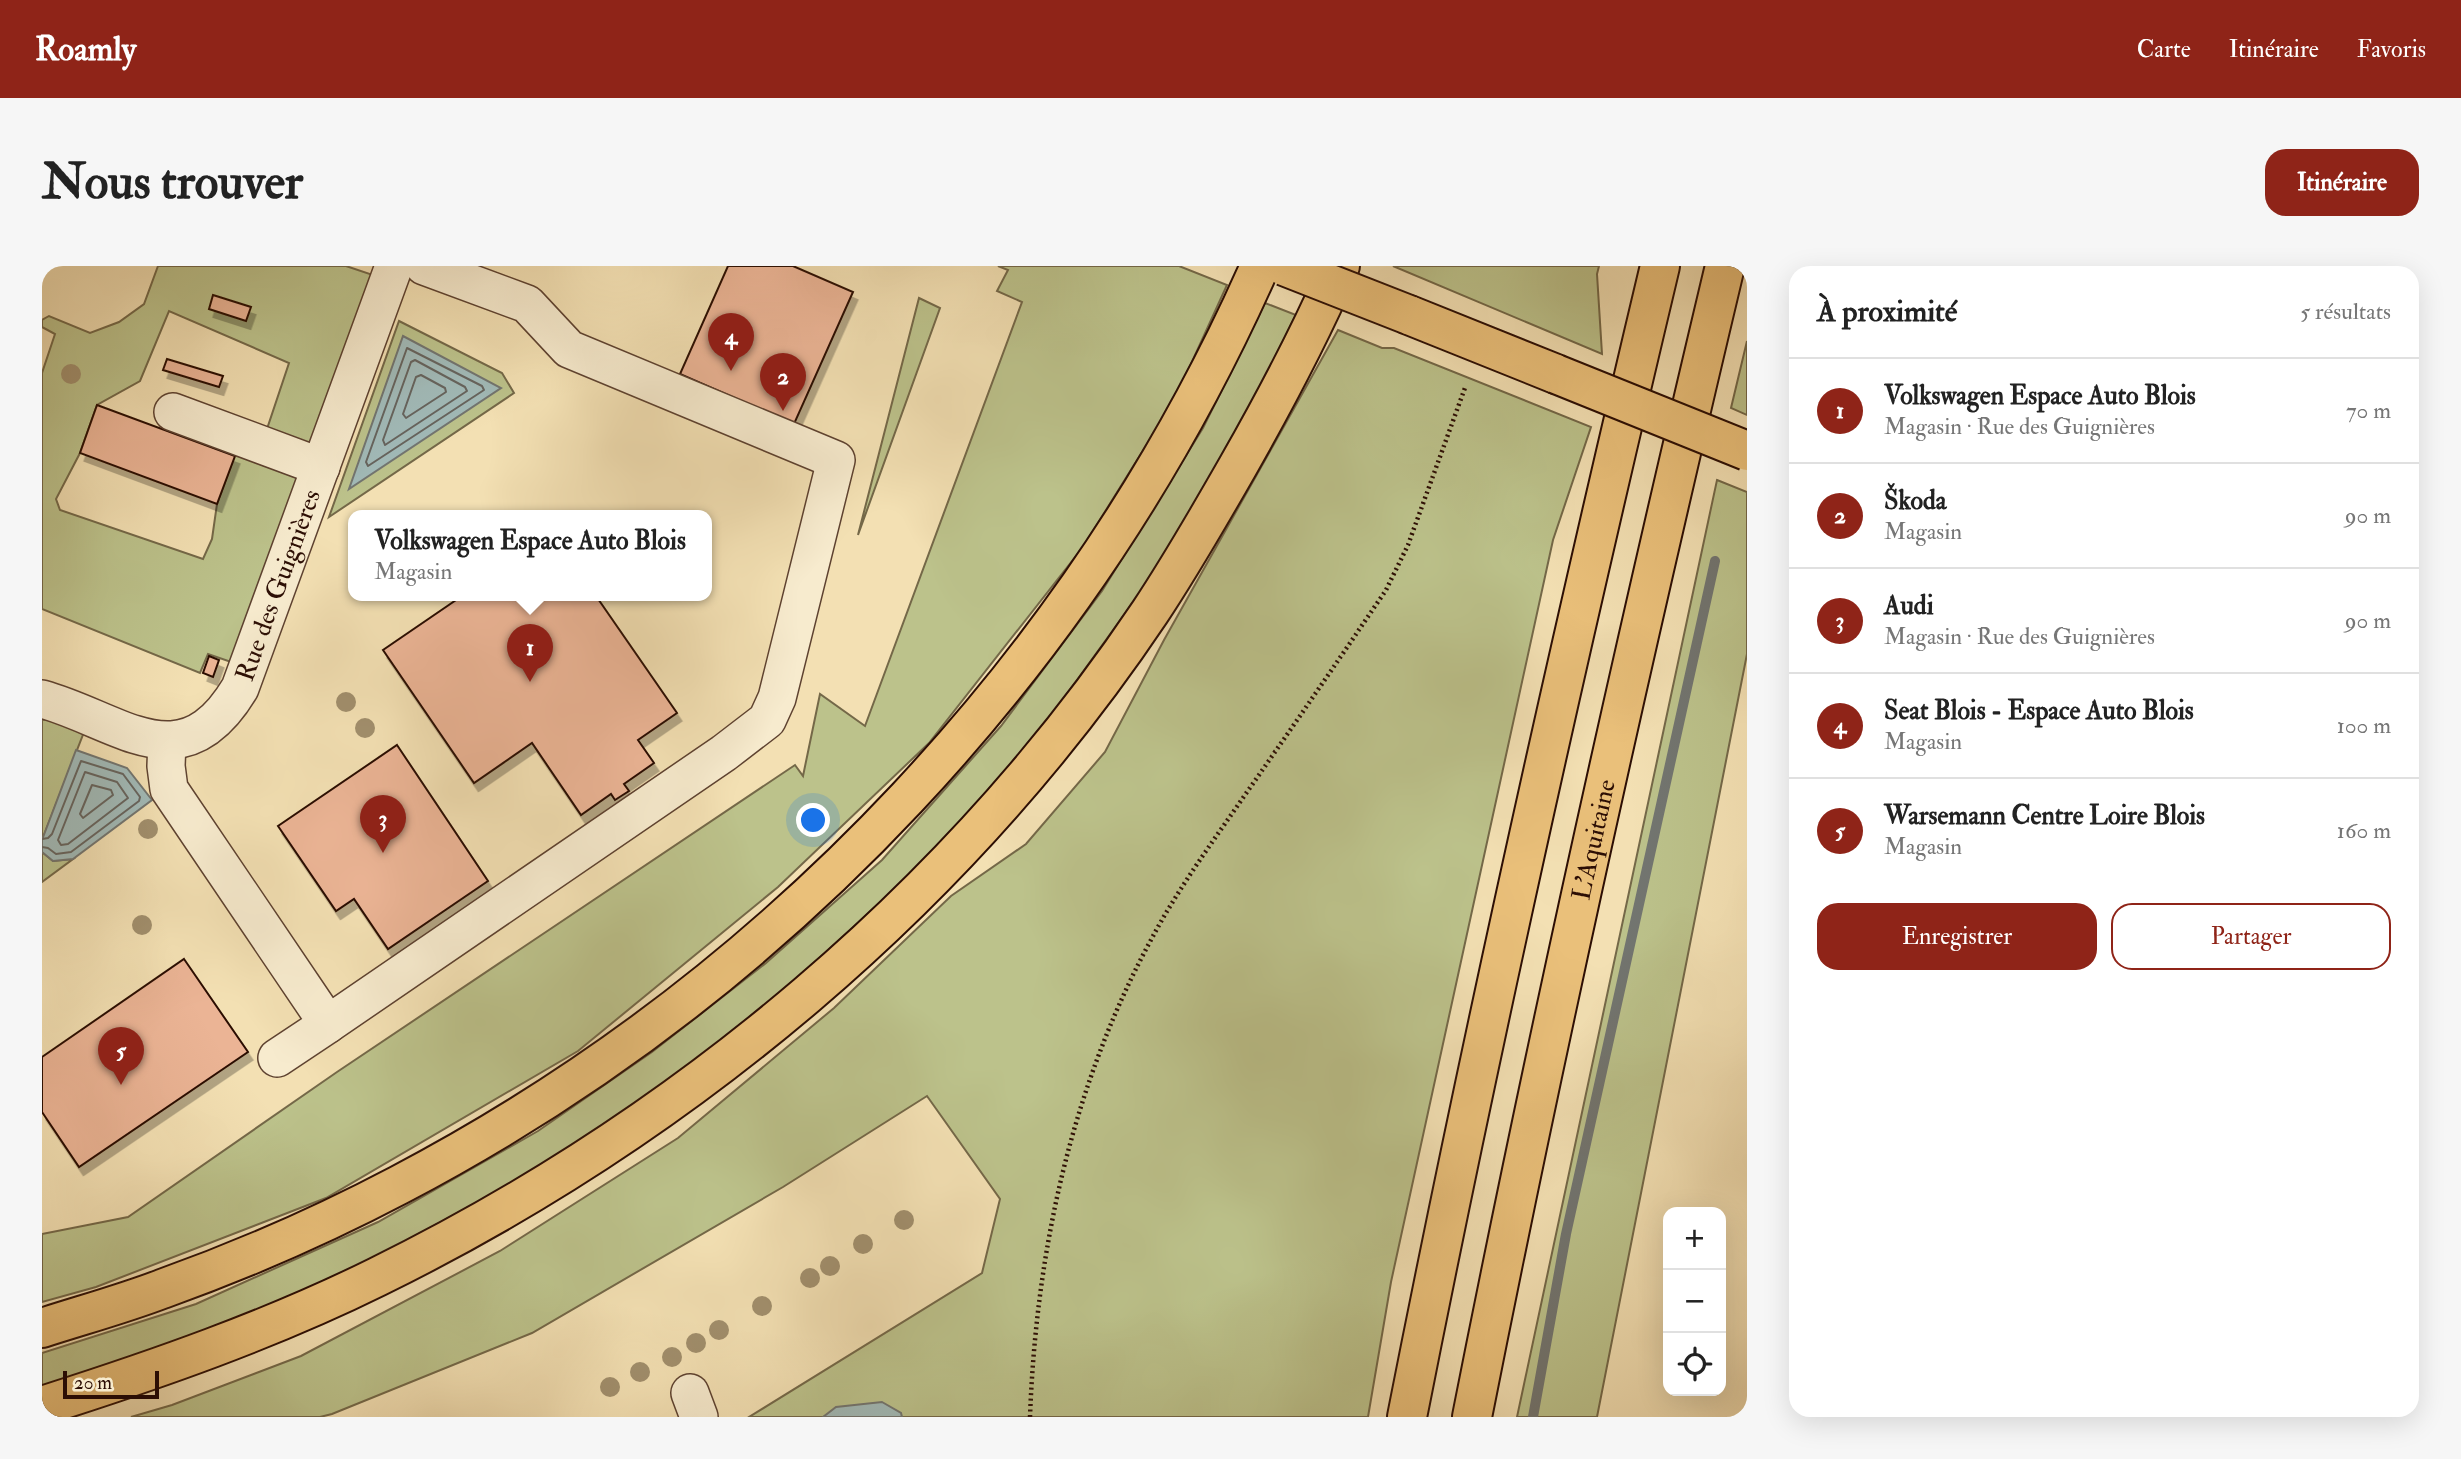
<!DOCTYPE html>
<html lang="fr">
<meta charset="utf-8">
<style>
body{margin:0;font-family:"IM FELL Double Pica",serif;background:#f6f6f6;color:#222}
.controls{position:absolute;right:21px;bottom:21px;display:grid;overflow:hidden;border-radius:14px;box-shadow:0 7px 28px #0002}
.controls button{width:63px;height:63px;display:grid;place-items:center;padding:0;border:0;border-bottom:2px solid #e0e0e0;background:#fff;color:#222;font:35px sans-serif}
.scale{position:absolute;left:21px;bottom:18px;width:96px;box-sizing:border-box;padding-left:7px;border:4px solid #2c0e04;border-top:0;font-size:19px;line-height:24px;white-space:nowrap;color:#2c0e04;-webkit-text-stroke:5px #f7ebce;paint-order:stroke}
.you{position:absolute;left:772px;top:555px;width:24px;height:24px;margin:-18px;border:5px solid #fff;border-radius:50%;background:#1a73e8;box-shadow:0 0 0 10px #1a73e833}
.badge{display:grid;place-items:center;width:46px;height:46px;border-radius:50%;background:#8f2418;color:#fff;font-size:23px;font-weight:700}
.pin{position:absolute;translate:-50% -58px;filter:drop-shadow(0 2px 4px #0008)}
.pin::after{content:'';position:absolute;top:37px;width:24px;height:21px;background:inherit;clip-path:polygon(0 0,100% 0,50% 100%)}
.popup{position:absolute;left:306px;top:244px;width:364px;height:91px;box-sizing:border-box;display:grid;place-content:center;border-radius:14px;background:#fff;filter:drop-shadow(0 2px 5px #0005);font-size:23px;white-space:nowrap;color:#767676}
.popup b{font-size:26px;color:#222}
.popup::after{content:'';position:absolute;left:50%;top:100%;margin-left:-14px;border:14px solid transparent;border-top-color:#fff}
.list{margin:0;padding:0;list-style:none}
h2{display:flex;justify-content:space-between;align-items:center;height:91px;margin:0;padding:0 28px;font-size:30px}
h2 small{font-size:23px;font-weight:400;color:#767676}
.list li{display:grid;grid-template-columns:46px 1fr auto;gap:21px;align-items:center;box-sizing:border-box;height:105px;padding:0 28px;border-top:2px solid #e0e0e0}
.list b{display:block;font-size:26px;white-space:nowrap}
.list p{margin:0;font-size:23px;white-space:nowrap;color:#767676}
.list em{font-size:23px;font-style:normal;color:#767676}
.actions{display:flex;gap:14px;padding:21px 28px}
.actions a{flex:1;padding:16px 0;border:2px solid #8f2418;border-radius:21px;text-align:center;font-size:24px;color:#8f2418}
.actions .main{background:#8f2418;color:#fff}
.icon{flex:none;width:38px;height:38px;fill:none;stroke:currentColor;stroke-width:2;stroke-linecap:round;stroke-linejoin:round}
.map{position:relative;flex:none;width:1705px;height:1151px;overflow:hidden;border-radius:21px}
header{display:flex;align-items:center;gap:42px;box-sizing:border-box;height:98px;padding:0 35px;background:#8f2418;color:#fff}
header strong{font-size:33px}
nav{display:flex;gap:38px;margin-inline-start:auto;font-size:24px}
.intro{display:flex;align-items:center;justify-content:space-between;box-sizing:border-box;height:168px;padding:0 42px}
h1{margin:0;font-size:49px}
.button{padding:18px 32px;border-radius:21px;background:#8f2418;color:#fff;font-size:24px;font-weight:700}
main{display:flex;gap:42px;padding:0 42px}
aside{flex:1;background:#fff;border-radius:21px;box-shadow:0 7px 28px #0002}
.map>svg:first-child{display:block}
.green{fill:#bcc28b;stroke:#746848;stroke-width:2}
.water{fill:#a1bab8;stroke:#727570;stroke-width:2}
.lines{fill:none;stroke-linecap:round;stroke-linejoin:round}
.shore{stroke:#66645e;stroke-width:2}
.stream{stroke:#727570;stroke-width:10}
.building{fill:#ebb495;stroke:#2c0e04;stroke-width:2;filter:url(#shadow)}
.minor-casing{stroke:#5e4230;stroke-width:40}
.major-casing{stroke:#2c0e04;stroke-width:42}
.highway-casing{stroke:#2c0e04;stroke-width:42}
.path{stroke:#2c0e04;stroke-width:4.5;stroke-dasharray:2 3.5;stroke-linecap:butt}
.minor{stroke:#f7ebce;stroke-width:37}
.major{stroke:#eac07a;stroke-width:38}
.highway{stroke:#eac07a;stroke-width:38}
.major-bridge-casing{stroke:#2c0e04;stroke-width:42;stroke-linecap:butt}
.major-bridge{stroke:#eac07a;stroke-width:38}
.tree{fill:#a18f6d}
.labels{text-anchor:middle;stroke-width:5;stroke-linejoin:round;paint-order:stroke}
.street-label{font-size:26px;fill:#2c0e04;stroke:#f7ebce}
</style>
<header>
<strong>Roamly</strong>
<nav><a>Carte</a><a>Itinéraire</a><a>Favoris</a></nav>
</header>
<div class="intro"><h1>Nous trouver</h1><a class="button">Itinéraire</a></div>
<main>
<div class="map">
<svg width="1705" height="1151" viewBox="0 0 1705 1151">
<defs>
<filter id="shadow"><feDropShadow dx="4.5" dy="8" stdDeviation="0" flood-color="#0004"/></filter>
</defs>
<rect width="100%" height="100%" fill="#f3e0b3"/>
<filter id="stains"><feTurbulence type="fractalNoise" baseFrequency=".00286" numOctaves="4"/><feColorMatrix values="0 0 0 0 .2 0 0 0 0 .09 0 0 0 0 .02 0 0 0 .5 -.17"/></filter>
<radialGradient id="worn" r=".72"><stop offset=".6" stop-color="#630" stop-opacity="0"/><stop offset="1" stop-color="#630" stop-opacity=".3"/></radialGradient>
<g class="green">
<polygon points="116,0 304,0 334,10 276,171 265,178 225,163 247,97 127,45 98,115 55,139 38,187 14,233 18,244 161,293 170,273 175,238 195,183 258,207 192,397 166,388 158,407 0,343 0,107 13,68 0,61 0,54 7,50 48,67 77,56 102,38"/>
<polygon points="956,0 1137,0 1185,19 1133,133 1041,281 887,477 736,621 536,785 284,932 54,1021 0,1036 0,968 86,951 295,806 753,499 761,510 778,428 823,460 980,36 955,25 966,4"/>
<polygon points="1351,0 1557,0 1555,8 1560,88"/>
<polygon points="877,32 898,42 816,269"/>
<polygon points="1223,37 1254,49 1195,169 1113,306 988,479 900,580 739,727 643,806 487,908 318,1000 189,1057 0,1121 0,1087 154,1038 336,956 496,865 610,786 724,697 840,594 959,460 1060,325 1161,162"/>
<polygon points="357,55 460,107 472,127 287,251"/>
<polygon points="1296,64 1340,82 1352,82 1549,161 1511,274 1349,1016 1326,1151 707,1151 940,1007 958,933 885,830 741,921 490,1067 290,1148 278,1151 89,1151 130,1139 259,1090 458,985 636,872 792,742 909,630 984,578 1063,486 1122,374"/>
<polygon points="1705,75 1705,149 1689,142"/>
<polygon points="1675,214 1705,226 1705,388 1555,1151 1475,1151"/>
<polygon points="7,453 42,466 0,574 0,454"/>
<polygon points="0,586 11,595 31,593 0,616"/>
</g>
<g class="water">
<polygon points="361,70 459,122 307,223"/>
<polygon points="34,484 85,502 110,534 31,593 11,595 0,586 0,574"/>
<polygon points="840,1136 859,1147 860,1151 781,1151 794,1141"/>
</g>
<g class="lines">
<g class="shore">
<polygon points="365,82 440,120 442,124 326,200 324,196"/>
<polygon points="373,94 423,121 425,125 343,179 341,174 369,96"/>
<polygon points="379,109 403,122 404,126 364,152 361,148 374,111"/>
<polygon points="43,506 75,516 86,532 26,578 19,579 16,574"/>
<polygon points="50,519 69,524 71,529 41,552 38,548"/>
<polyline points="0,573 6,572 10,568 39,495 81,508 98,531 97,535 29,586 14,588 6,582 0,581"/>
</g>
<polyline class="stream" points="1491,1151 1524,968 1673,295"/>
</g>
<g class="building">
<polygon points="686,0 751,0 811,26 752,158 638,108"/>
<polygon points="171,29 209,41 204,55 167,43"/>
<polygon points="125,93 181,110 177,121 121,104"/>
<polygon points="55,139 193,190 175,238 38,187"/>
<polygon points="420,330 554,330 635,447 596,474 612,497 582,518 587,525 573,534 569,528 539,549 490,477 432,517 341,384"/>
<polygon points="167,390 177,394 171,411 161,407"/>
<polygon points="355,479 446,615 346,683 312,633 294,645 236,560"/>
<polygon points="142,693 206,786 37,901 0,846 0,791"/>
</g>
<g class="lines">
<g class="minor-casing">
<g id="minor">
<polyline points="131,146 279,201"/>
<path id="s1" d="M0,433C79,455 140,519 198,422L352,0"/>
<polyline points="125,475 124,500 127,523 286,758 235,792"/>
<polyline points="286,758 682,487 725,454 735,432 794,194 527,83 485,38 382,0"/>
<polyline points="648,1127 657,1151"/>
</g>
</g>
<g class="major-casing">
<g id="major">
<polyline points="1367,49 1514,108"/>
<path d="M0,1062C40,1049 81,1038 120,1023C201,994 281,959 357,919C738,719 1044,393 1218,0"/>
<path d="M0,1140C113,1104 228,1064 335,1011C642,860 917,631 1108,346C1140,298 1168,249 1196,200C1233,135 1268,69 1298,0"/>
</g>
</g>
<g class="highway-casing">
<g id="highway">
<path d="M1365,1151C1441,765 1527,382 1618,0"/>
<path id="s2" d="M1430,1151C1506,766 1592,382 1683,0"/>
</g>
</g>
<path class="path" d="M988,1151C994,985 1030,819 1110,672C1137,621 1172,574 1205,526C1252,459 1298,392 1344,324L1366,279L1424,119"/>
<use href="#minor" class="minor"/>
<use href="#major" class="major"/>
<use href="#highway" class="highway"/>
<g class="major-bridge-casing">
<g id="major-bridge">
<polyline points="1242,0 1367,49"/>
<polyline points="1514,108 1705,185"/>
</g>
</g>
<use href="#major-bridge" class="major-bridge"/>
</g>
<g class="tree">
<circle cx="29" cy="108" r="10"/>
<circle cx="304" cy="436" r="10"/>
<circle cx="323" cy="462" r="10"/>
<circle cx="106" cy="563" r="10"/>
<circle cx="100" cy="659" r="10"/>
<circle cx="862" cy="954" r="10"/>
<circle cx="821" cy="978" r="10"/>
<circle cx="788" cy="1000" r="10"/>
<circle cx="768" cy="1012" r="10"/>
<circle cx="720" cy="1040" r="10"/>
<circle cx="677" cy="1064" r="10"/>
<circle cx="654" cy="1077" r="10"/>
<circle cx="630" cy="1091" r="10"/>
<circle cx="598" cy="1106" r="10"/>
<circle cx="568" cy="1121" r="10"/>
</g>
<g class="labels">
<g class="street-label">
<text dy="9" stroke="none"><textPath href="#s1" startOffset="336">Rue des Guignières</textPath></text>
<text dy="9" stroke="none"><textPath href="#s2" startOffset="590">L'Aquitaine</textPath></text>
</g>
</g>
<rect width="100%" height="100%" filter="url(#stains)"/>
<rect width="100%" height="100%" fill="url(#worn)"/>
</svg>
<div class="controls">
<button>+</button>
<button>−</button>
<button><svg class="icon" aria-label="locate" viewBox="0 0 24 24"><circle cx="12" cy="12" r="6"/><path d="M12 2v4M12 18v4M2 12h4M18 12h4"/></svg></button>
</div>
<div class="scale">20 m</div>
<div class="you"></div>
<div class="pin badge" style="left:488px;top:416px">1</div>
<div class="popup"><b>Volkswagen Espace Auto Blois</b>Magasin</div>
<div class="pin badge" style="left:741px;top:145px">2</div>
<div class="pin badge" style="left:341px;top:587px">3</div>
<div class="pin badge" style="left:689px;top:105px">4</div>
<div class="pin badge" style="left:79px;top:819px">5</div>
</div>
<aside>
<h2>À proximité<small>5 résultats</small></h2>
<ul class="list">
<li><span class="badge">1</span><div><b>Volkswagen Espace Auto Blois</b><p>Magasin · Rue des Guignières</p></div><em>70 m</em></li>
<li><span class="badge">2</span><div><b>Škoda</b><p>Magasin</p></div><em>90 m</em></li>
<li><span class="badge">3</span><div><b>Audi</b><p>Magasin · Rue des Guignières</p></div><em>90 m</em></li>
<li><span class="badge">4</span><div><b>Seat Blois - Espace Auto Blois</b><p>Magasin</p></div><em>100 m</em></li>
<li><span class="badge">5</span><div><b>Warsemann Centre Loire Blois</b><p>Magasin</p></div><em>160 m</em></li>
</ul>
<div class="actions"><a class="main">Enregistrer</a><a>Partager</a></div>
</aside>
</main>
